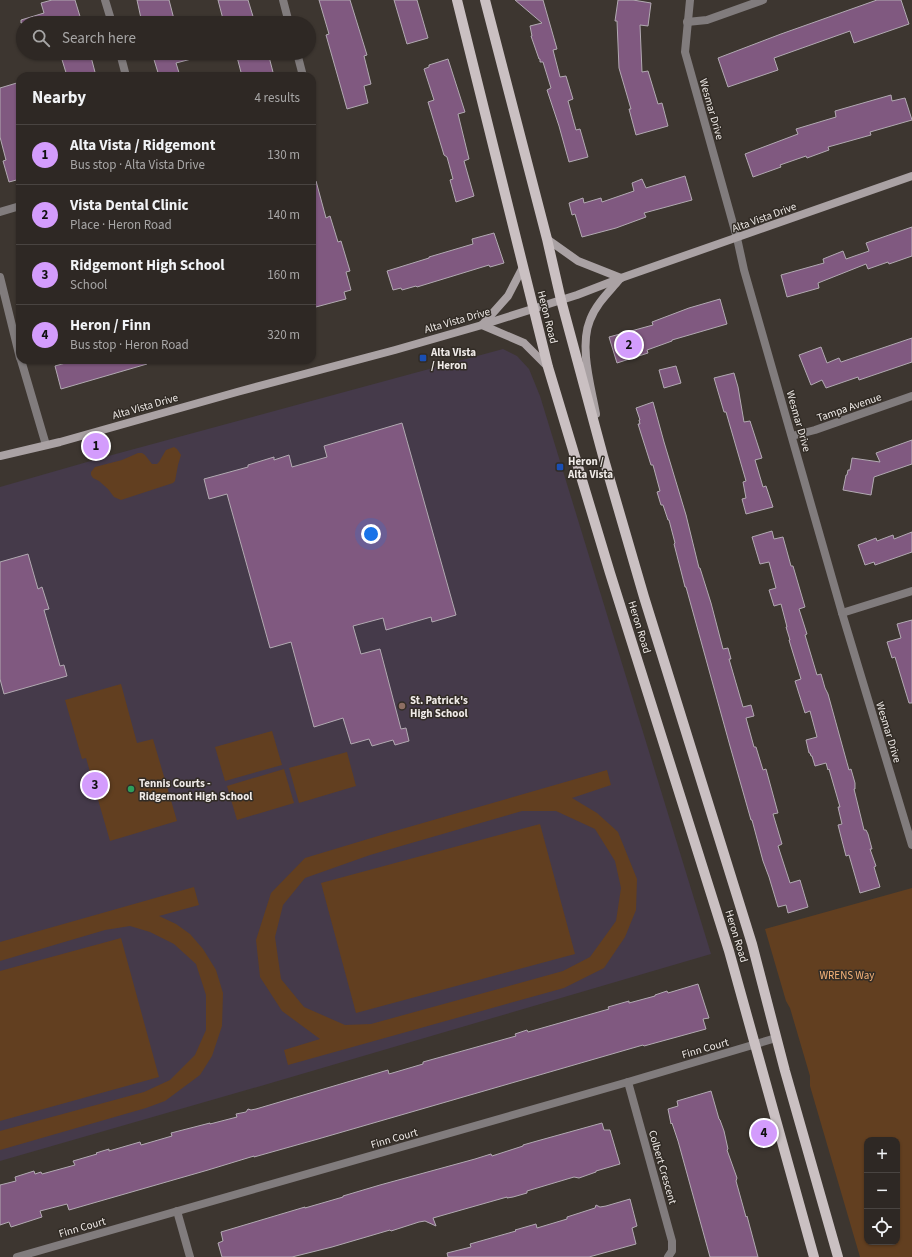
<!DOCTYPE html>
<meta charset="utf-8">
<style>
body{margin:0;font-family:"Source Sans 3",sans-serif;background:#36302c;color:#f1f3f6}
.controls{position:absolute;right:12px;bottom:12px;display:grid;overflow:hidden;border-radius:8px;box-shadow:0 1px 3px #0004}
.controls button{width:36px;height:36px;display:grid;place-items:center;padding:0;border:0;border-bottom:1px solid #494441;background:#2e2824;color:#f1f3f6;font:20px sans-serif}
.you{position:absolute;left:371px;top:534px;width:14px;height:14px;margin:-10px;border:3px solid #fff;border-radius:50%;background:#1a73e8;box-shadow:0 0 0 6px #1a73e833}
.badge{display:grid;place-items:center;width:26px;height:26px;border-radius:50%;background:#d39cfc;color:#111;font-size:13px;font-weight:700}
.pin{position:absolute;translate:-50% -50%;border:2px solid #fff;box-shadow:0 1px 4px #0006}
.list{margin:0;padding:0;list-style:none}
h2{display:flex;justify-content:space-between;align-items:center;height:52px;margin:0;padding:0 16px;font-size:17px}
h2 small{font-size:13px;font-weight:400;color:#a7a6a6}
.list li{display:grid;grid-template-columns:26px 1fr auto;gap:12px;align-items:center;box-sizing:border-box;height:60px;padding:0 16px;border-top:1px solid #494441}
.list b{display:block;font-size:15px;white-space:nowrap}
.list p{margin:0;font-size:13px;white-space:nowrap;color:#a7a6a6}
.list em{font-size:13px;font-style:normal;color:#a7a6a6}
.icon{flex:none;width:22px;height:22px;fill:none;stroke:currentColor;stroke-width:2;stroke-linecap:round;stroke-linejoin:round}
.map{position:relative;flex:none;width:912px;height:1257px;overflow:hidden}
.search{position:absolute;background:#2e2824;box-shadow:0 1px 3px #0004;left:16px;top:16px;width:300px;height:44px;display:flex;align-items:center;gap:10px;box-sizing:border-box;padding:0 14px;border-radius:22px;color:#a7a6a6;font-size:15px}
.panel{position:absolute;background:#2e2824;box-shadow:0 1px 3px #0004;left:16px;top:72px;width:300px;height:292px;border-radius:12px}
.map>svg:first-child{display:block}
.education{fill:#453a4a}
.green{fill:#623f20;fill-rule:evenodd}
.building{fill:#805980;stroke:#b2aab2}
.lines{fill:none;stroke-linecap:round;stroke-linejoin:round}
.street{stroke:#817c7d;stroke-width:8}
.secondary{stroke:#aaa2a4;stroke-width:8}
.primary{stroke:#cac0c2;stroke-width:10}
.transit-dot{fill:#1a4fb4;stroke:#322c26;stroke-width:1.5}
.education-dot{fill:#8d6e63;stroke:#322c26;stroke-width:1.5}
.leisure-dot{fill:#2e9e5b;stroke:#322c26;stroke-width:1.5}
.labels{text-anchor:middle;stroke-width:3;stroke-linejoin:round;paint-order:stroke}
.street-label{font-size:11px;fill:#efeae7;stroke:#322c26}
.poi-label{font-size:11px;font-weight:bold;fill:#efeae7;stroke:#322c26;text-anchor:start}
.park-label{font-size:11px;fill:#f5b379;stroke:#322c26}
</style>
<div class="map">
<svg width="912" height="1257" viewBox="0 0 912 1257">
<rect width="100%" height="100%" fill="#3d3630"/>
<polygon class="education" points="503,349 517,356 529,369 540,396 711,954 271,1083 0,1161 0,487 101,458"/>
<g class="green">
<polygon points="174,447 177,449 181,455 178,465 175,481 173,483 121,500 114,497 108,489 99,481 93,478 91,475 91,472 95,467 122,460 138,453 142,453 145,455 152,464 157,464 159,462 166,450"/>
<polygon points="121,684 137,743 153,739 177,821 110,841 86,758 82,759 65,700"/>
<polygon points="272,731 282,765 225,781 215,747"/>
<polygon points="347,752 356,786 299,803 289,768"/>
<polygon points="284,769 294,803 237,820 227,786"/>
<path d="M607,770L611,785L572,798L597,813L618,832L637,879L636,910L625,937L604,968L564,988L288,1065L284,1050L320,1039L282,1011L260,977L256,940L271,893L305,858L388,833ZM522,811H556L595,829L615,861L621,888L616,921L590,957L563,971L371,1024L345,1025L304,1007L281,979L275,937L283,905L305,878L370,855Z"/>
<polygon points="540,824 575,954 356,1013 321,883"/>
<polygon points="194,887 199,905 159,916 176,924 190,934 203,949 216,970 223,993 222,1026 212,1056 200,1075 165,1101 146,1108 0,1150 0,1131 144,1092 170,1080 195,1055 206,1030 206,995 196,964 174,944 150,932 130,926 105,930 0,961 0,942"/>
<path d="M912,888V1257H860L810,1086V1076L790,1008L786,1001L765,929ZM867,1140H897V1242H867Z"/>
<polygon points="121,938 159,1077 0,1121 0,971"/>
</g>
<g class="building">
<polygon points="52,0 75,0 82,23 21,23 21,20 44,13 41,3"/>
<polygon points="137,0 169,0 175,23 142,23"/>
<polygon points="218,0 248,0 255,23 224,23"/>
<polygon points="319,0 350,0 367,55 364,56 371,84 364,86 368,103 347,109 326,35 329,34"/>
<polygon points="394,0 417,0 428,38 407,44"/>
<polygon points="515,0 543,0 557,49 553,50 560,77 566,76 573,99 568,101 576,130 580,129 588,157 569,162 559,126 547,90 551,88 543,62 540,62 540,59 539,59 531,36 532,36 530,26 542,23"/>
<polygon points="618,0 633,0 651,3 648,26 640,25 642,72 648,71 658,104 662,103 668,126 636,135 629,109 631,109 619,68 617,21 615,21"/>
<polygon points="877,0 901,0 909,24 854,43 850,31 774,58 778,70 728,87 718,58 781,34"/>
<polygon points="60,53 90,53 96,76 67,76"/>
<polygon points="152,53 198,53 199,57 176,63 180,76 159,76"/>
<polygon points="251,53 268,53 274,76 242,76 237,57"/>
<polygon points="448,59 465,112 458,114 469,159 464,161 474,196 456,202 450,180 453,179 447,157 444,155 428,102 434,100 424,69 429,67 429,65"/>
<polygon points="20,82 20,179 9,182 3,161 6,160 0,137 0,88"/>
<polygon points="891,95 892,101 905,98 912,120 870,132 871,135 828,147 829,150 807,158 806,156 780,165 781,167 753,177 745,154 798,134 796,129 836,117 835,111"/>
<polygon points="685,176 692,200 644,213 646,217 616,228 582,237 575,214 572,215 569,203 583,198 584,203 601,198 602,202 634,191 632,183 642,179 646,188"/>
<polygon points="312,181 316,181 326,218 330,216 338,242 341,241 350,271 346,272 351,290 344,292 346,299 312,308"/>
<polygon points="912,227 912,256 889,264 888,262 868,269 866,264 818,283 819,288 787,297 781,275 824,263 823,259 843,251 846,259 869,251 866,243"/>
<polygon points="494,233 504,263 490,267 489,265 417,287 416,286 402,290 401,288 393,290 387,271 429,258 429,257 473,244 472,239"/>
<polygon points="720,299 727,324 672,340 672,341 647,350 648,353 617,363 609,337 653,325 652,322 689,308"/>
<polygon points="912,338 912,362 859,380 858,377 826,388 822,380 811,385 799,355 821,347 827,363 839,358 841,362"/>
<polygon points="76,360 147,360 147,364 61,389 55,366"/>
<polygon points="676,366 681,383 664,388 659,370"/>
<polygon points="734,373 738,387 744,422 750,421 762,458 755,460 763,487 766,486 773,507 746,514 742,499 746,498 743,482 746,481 726,412 724,412 714,378"/>
<polygon points="653,402 664,442 686,515 699,568 700,568 711,603 723,649 728,648 731,659 729,659 743,707 751,705 754,716 746,718 754,747 756,747 763,770 766,769 778,813 773,814 782,844 778,846 790,883 800,880 808,907 788,913 786,905 778,907 769,877 763,861 752,820 751,820 730,746 686,587 685,587 682,575 674,544 675,543 669,520 668,520 663,505 661,505 657,492 660,491 653,465 651,465 638,424 640,424 639,420 640,420 636,408"/>
<polygon points="402,423 456,615 432,622 431,617 386,630 383,618 353,626 361,654 380,649 401,729 406,728 409,741 395,745 393,740 372,746 369,739 351,744 343,718 314,727 291,642 270,648 227,494 209,499 204,479 248,467 248,465 274,457 274,460 289,455 292,467 327,457 324,446"/>
<polygon points="912,440 912,464 874,477 871,495 843,490 846,475 847,475 848,470 850,470 852,458 880,462 876,453"/>
<polygon points="772,531 774,539 783,537 791,566 793,566 805,607 799,609 807,634 805,635 817,675 821,674 825,688 828,694 849,770 851,769 855,783 855,789 854,789 864,830 866,830 868,834 872,849 870,849 876,866 874,867 880,887 860,893 849,855 846,856 838,825 842,824 838,807 840,807 829,769 828,770 826,763 815,766 812,756 811,756 810,753 809,753 806,740 817,737 810,711 805,713 795,681 801,679 789,640 790,640 786,627 787,627 781,604 774,606 769,590 776,588 769,562 760,564 752,537"/>
<polygon points="912,532 912,552 875,565 874,562 865,565 858,545 876,538 877,541 893,535 894,539"/>
<polygon points="28,554 38,589 42,587 49,609 44,610 60,666 64,665 67,676 4,694 0,679 0,562"/>
<polygon points="912,620 912,703 909,703 895,657 892,658 887,642 901,638 897,624"/>
<polygon points="698,984 709,1018 703,1019 706,1029 644,1046 643,1045 318,1139 254,1157 254,1156 208,1170 69,1210 67,1204 40,1211 42,1217 11,1227 9,1222 0,1225 0,1185 16,1181 15,1177 34,1171 35,1174 41,1172 42,1174 75,1165 73,1161 97,1154 96,1153 109,1149 109,1151 140,1142 141,1145 172,1136 171,1133 210,1123 210,1124 237,1117 236,1114 246,1112 248,1109 251,1110 256,1109 388,1070 389,1074 423,1064 423,1062 516,1036 515,1034 527,1030 528,1032 609,1009 608,1007 629,1001 629,1003 655,996 655,995 667,991 668,993"/>
<polygon points="711,1091 719,1119 720,1120 724,1131 728,1149 727,1150 737,1178 736,1181 746,1217 747,1216 758,1257 710,1257 678,1141 672,1123 671,1124 668,1109 678,1106 677,1101"/>
<polygon points="602,1123 604,1130 610,1130 620,1164 596,1171 596,1172 579,1178 574,1177 527,1191 527,1193 513,1197 507,1198 507,1197 433,1218 436,1226 425,1221 419,1222 391,1231 390,1230 332,1247 292,1257 222,1257 218,1243 223,1241 221,1232 305,1207 305,1208 343,1197 343,1196 380,1185 475,1159 491,1154 492,1156 523,1146 523,1145 537,1141"/>
<polygon points="630,1199 637,1226 632,1228 636,1244 589,1257 448,1257 447,1253 471,1247 470,1244 516,1231 515,1230 536,1224 537,1228 567,1219 567,1217 595,1208 596,1205 600,1207 606,1206"/>
</g>
<g class="lines">
<g class="street">
<polyline points="105,0 112,23"/>
<polyline points="283,0 289,23"/>
<polyline points="690,0 685,52 737,238 744,270 842,613 912,845"/>
<polyline points="687,22 707,20 763,0"/>
<polyline points="120,53 126,76"/>
<polyline points="297,53 303,76"/>
<polyline points="312,111 312,117"/>
<polyline points="0,212 20,206"/>
<polyline points="0,277 20,358"/>
<polyline points="21,360 46,445"/>
<polyline points="792,436 815,430 912,396"/>
<polyline points="842,613 912,591"/>
<polyline points="628,1082 672,1241 672,1251 668,1257"/>
<polyline points="177,1211 190,1257"/>
<polyline points="17,1257 628,1082 776,1038"/>
</g>
<g class="secondary">
<polyline points="547,239 578,261 621,278"/>
<polyline points="483,324 508,296 523,267"/>
<polyline points="482,325 524,343 548,367"/>
<path d="M596,414C591,386 579,347 590,320C596,304 609,292 619,280"/>
<polyline points="0,456 60,442 237,392 395,350 482,325 577,295 621,278 912,176"/>
</g>
<g class="primary">
<polyline points="457,0 548,367 610,573 729,951 814,1257"/>
<polyline points="485,0 547,239 561,300 603,456 644,597 752,944 785,1071 838,1257"/>
</g>
</g>
<g class="transit-dot">
<rect x="419" y="354" width="8" height="8" rx="2"/>
<rect x="556" y="463" width="8" height="8" rx="2"/>
</g>
<circle class="education-dot" cx="402" cy="706" r="4"/>
<circle class="leisure-dot" cx="131" cy="789" r="4"/>
<g class="labels">
<g class="street-label">
<text transform="translate(712 109) rotate(74)" y="4">Wesmar Drive</text>
<text transform="translate(764 217) rotate(-20)" y="4">Alta Vista Drive</text>
<text transform="translate(548 317) rotate(76)" y="4">Heron Road</text>
<text transform="translate(457 320) rotate(-16)" y="4">Alta Vista Drive</text>
<text transform="translate(145 406) rotate(-16)" y="4">Alta Vista Drive</text>
<text transform="translate(849 407) rotate(-19)" y="4">Tampa Avenue</text>
<text transform="translate(799 421) rotate(74)" y="4">Wesmar Drive</text>
<text transform="translate(640 627) rotate(73)" y="4">Heron Road</text>
<text transform="translate(889 732) rotate(73)" y="4">Wesmar Drive</text>
<text transform="translate(737 936) rotate(73)" y="4">Heron Road</text>
<text transform="translate(705 1048) rotate(-16)" y="4">Finn Court</text>
<text transform="translate(394 1138) rotate(-16)" y="4">Finn Court</text>
<text transform="translate(663 1167) rotate(74)" y="4">Colbert Crescent</text>
<text transform="translate(82 1227) rotate(-16)" y="4">Finn Court</text>
</g>
<g class="poi-label">
<text x="431" y="356">Alta Vista<tspan x="431" dy="13">/ Heron</tspan></text>
<text x="568" y="465">Heron /<tspan x="568" dy="13">Alta Vista</tspan></text>
<text x="410" y="704">St. Patrick's<tspan x="410" dy="13">High School</tspan></text>
<text x="139" y="787">Tennis Courts -<tspan x="139" dy="13">Ridgemont High School</tspan></text>
</g>
<g class="park-label">
<text x="847" y="979">WRENS Way</text>
</g>
</g>
</svg>
<div class="controls">
<button>+</button>
<button>−</button>
<button><svg class="icon" aria-label="locate" viewBox="0 0 24 24"><circle cx="12" cy="12" r="6"/><path d="M12 2v4M12 18v4M2 12h4M18 12h4"/></svg></button>
</div>
<div class="you"></div>
<div class="pin badge" style="left:96px;top:446px">1</div>
<div class="pin badge" style="left:629px;top:345px">2</div>
<div class="pin badge" style="left:95px;top:785px">3</div>
<div class="pin badge" style="left:764px;top:1133px">4</div>
<div class="search"><svg class="icon" aria-label="search" viewBox="0 0 24 24"><circle cx="10" cy="10" r="6"/><path d="M15 15l6 6"/></svg>Search here</div>
<section class="panel">
<h2>Nearby<small>4 results</small></h2>
<ul class="list">
<li><span class="badge">1</span><div><b>Alta Vista / Ridgemont</b><p>Bus stop · Alta Vista Drive</p></div><em>130 m</em></li>
<li><span class="badge">2</span><div><b>Vista Dental Clinic</b><p>Place · Heron Road</p></div><em>140 m</em></li>
<li><span class="badge">3</span><div><b>Ridgemont High School</b><p>School</p></div><em>160 m</em></li>
<li><span class="badge">4</span><div><b>Heron / Finn</b><p>Bus stop · Heron Road</p></div><em>320 m</em></li>
</ul>
</section>
</div>
